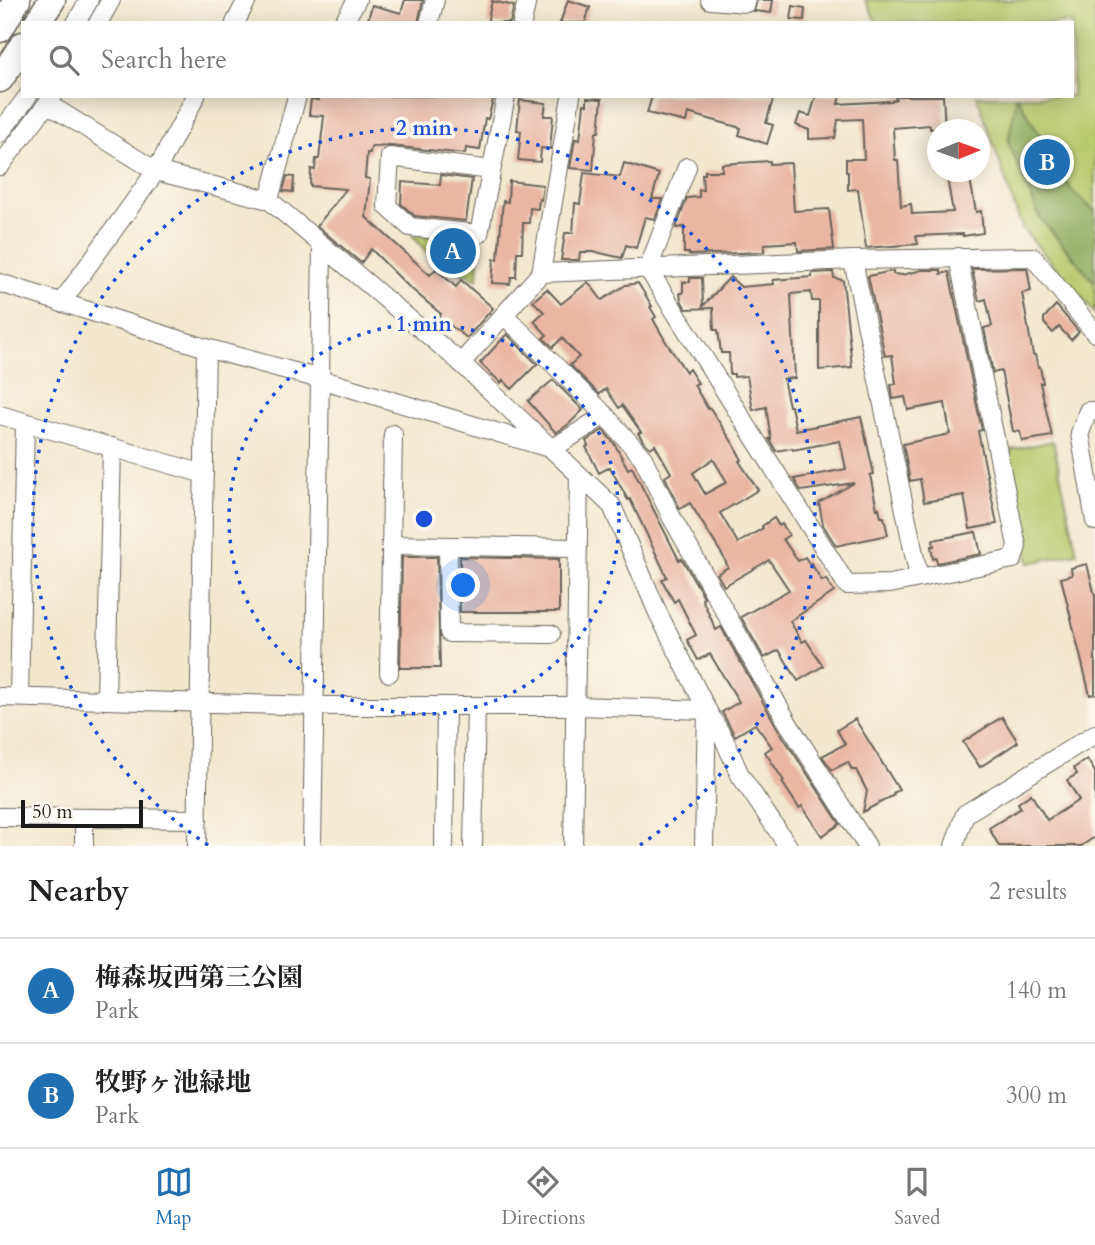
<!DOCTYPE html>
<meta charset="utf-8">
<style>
body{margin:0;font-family:Cardo,"Noto Serif JP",serif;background:#f6f6f6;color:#222}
.compass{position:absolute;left:927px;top:119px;width:63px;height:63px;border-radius:50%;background:#fff;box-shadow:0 4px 18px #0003;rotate:89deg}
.scale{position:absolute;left:21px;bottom:18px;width:122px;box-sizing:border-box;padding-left:7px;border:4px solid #1c1c1c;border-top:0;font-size:19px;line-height:24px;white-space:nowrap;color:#1c1c1c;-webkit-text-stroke:5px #fbf7ec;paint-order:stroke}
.you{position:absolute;left:464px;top:586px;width:24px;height:24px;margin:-18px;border:5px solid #fff;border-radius:50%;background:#1a73e8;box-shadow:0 0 0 10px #1a73e833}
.badge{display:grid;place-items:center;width:46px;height:46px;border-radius:50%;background:#1f6fb2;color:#fff;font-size:23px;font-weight:700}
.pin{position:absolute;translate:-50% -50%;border:4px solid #fff;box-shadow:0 2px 7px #0006}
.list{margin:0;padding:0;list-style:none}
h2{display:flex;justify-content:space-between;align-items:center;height:91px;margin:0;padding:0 28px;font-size:30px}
h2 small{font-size:23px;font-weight:400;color:#767676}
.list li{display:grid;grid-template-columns:46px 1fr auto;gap:21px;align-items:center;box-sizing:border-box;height:105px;padding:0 28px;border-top:2px solid #e0e0e0}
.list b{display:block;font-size:26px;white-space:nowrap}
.list p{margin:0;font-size:23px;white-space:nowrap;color:#767676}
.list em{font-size:23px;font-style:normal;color:#767676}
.icon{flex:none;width:38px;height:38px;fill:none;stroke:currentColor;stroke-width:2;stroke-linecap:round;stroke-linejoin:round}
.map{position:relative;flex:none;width:1095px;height:846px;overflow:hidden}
.search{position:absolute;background:#fff;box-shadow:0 4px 18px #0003;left:21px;right:21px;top:21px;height:77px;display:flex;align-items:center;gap:18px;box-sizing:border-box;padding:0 24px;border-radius:0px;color:#767676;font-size:26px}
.sheet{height:301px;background:#fff}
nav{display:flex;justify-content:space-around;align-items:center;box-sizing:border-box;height:98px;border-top:2px solid #e0e0e0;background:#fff;font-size:19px;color:#767676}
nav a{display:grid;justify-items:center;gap:4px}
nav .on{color:#1f6fb2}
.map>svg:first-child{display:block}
.green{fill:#b8c96c;stroke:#6a7244;stroke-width:2}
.forest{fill:#92ad60;stroke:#57643e;stroke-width:2}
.building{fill:#e9b6a2;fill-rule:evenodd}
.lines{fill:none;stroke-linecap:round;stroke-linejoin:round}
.minor-casing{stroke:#67635a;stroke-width:20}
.highway-casing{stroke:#67635a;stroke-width:29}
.minor{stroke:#fff;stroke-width:18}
.highway{stroke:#fff;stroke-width:26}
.ring{fill:none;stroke:#1d4ed8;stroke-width:3.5;stroke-dasharray:3.5 7}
.centre{fill:#1d4ed8;stroke:#fbf7ec;stroke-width:3.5}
.ring-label{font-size:21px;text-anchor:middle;font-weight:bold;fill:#1d4ed8;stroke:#fbf7ec;stroke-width:7;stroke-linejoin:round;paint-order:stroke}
</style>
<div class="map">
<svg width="1095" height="846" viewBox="0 0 1095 846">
<rect width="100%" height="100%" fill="#fbf7ec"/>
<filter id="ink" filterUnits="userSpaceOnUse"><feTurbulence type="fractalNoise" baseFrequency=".0143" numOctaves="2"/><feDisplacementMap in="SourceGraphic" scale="14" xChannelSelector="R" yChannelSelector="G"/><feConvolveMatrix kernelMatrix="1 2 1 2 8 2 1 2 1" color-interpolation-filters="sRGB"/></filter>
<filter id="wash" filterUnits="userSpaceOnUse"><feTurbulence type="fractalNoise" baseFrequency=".00686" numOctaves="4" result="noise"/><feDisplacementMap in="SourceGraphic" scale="28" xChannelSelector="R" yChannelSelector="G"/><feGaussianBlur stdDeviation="1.57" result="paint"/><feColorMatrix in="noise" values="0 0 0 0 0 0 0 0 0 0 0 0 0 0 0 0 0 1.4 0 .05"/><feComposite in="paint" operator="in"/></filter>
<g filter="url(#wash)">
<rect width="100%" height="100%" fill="#f2e8ce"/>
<g class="green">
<polygon points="865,0 1095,0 1095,313 1022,228 977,96 1072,96 1072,23 877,23"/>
<polygon points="412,235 480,240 478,279 434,261"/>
<polygon points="1053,441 1077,553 1029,563 1006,451"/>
</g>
<polygon class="forest" points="1017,96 1072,191 1095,211 1095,283 1040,218 1008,142"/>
<g id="blocks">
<g class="building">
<polygon points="405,0 423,0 418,23 367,23 372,5 401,13"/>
<polygon points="568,0 590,7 585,23 560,23"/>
<polygon points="757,0 773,0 771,13 754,11"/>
<polygon points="492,1 514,6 510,23 487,23"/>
<polygon points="793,6 805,8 804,20 791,19"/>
<polygon points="319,96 494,96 488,119 485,118 480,150 466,148 465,154 391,146 371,147 370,153 367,153 365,178 370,179 366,217 430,275 436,269 456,287 461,280 493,308 467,338 439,317 441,314 408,286 371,249 361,263 317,226 346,189 310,186 311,169 315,170 316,159 319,159 324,116 309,115 311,99 319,100"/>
<polygon points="652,96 774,96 766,123 773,125 767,144 739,135 741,128 688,113 686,122 647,113"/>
<polygon points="816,96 840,96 838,104 891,101 896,99 895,96 943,96 945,128 930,129 930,125 893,128 895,160 898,160 901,206 911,204 912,214 953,212 946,172 966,172 967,179 970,179 976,212 981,211 983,233 963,236 963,234 916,236 918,244 866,248 858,189 848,190 848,172 846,172 846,159 864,159 862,119 838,120 835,138 809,139 809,130 796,125 800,113 810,116"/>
<polygon points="587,98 602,99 599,132 596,132 593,170 570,168 575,139 580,140 584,104 587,105"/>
<polygon points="520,100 546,103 544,116 553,116 550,149 541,148 540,162 518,160 521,131 517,130"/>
<polygon points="770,161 770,164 791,163 794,211 829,209 834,249 798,251 797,242 764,244 764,252 689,255 689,253 684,253 684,227 676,228 687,198 699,197 699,190 703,190 702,174 705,174 705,171 722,171 722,164"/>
<polygon points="624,163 659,174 652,199 663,199 655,219 645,217 636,248 626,245 622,258 596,252 580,252 579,260 561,260 565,233 573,233 575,203 580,204 584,173 620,177"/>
<polygon points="441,175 472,179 466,221 415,216 401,204 402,182 440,185"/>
<polygon points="287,176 294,177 293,192 283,191"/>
<polygon points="509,181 543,185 541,200 539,199 538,209 530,208 529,223 523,223 522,252 517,252 516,277 511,277 510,284 492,283 494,259 498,259 503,201 508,202"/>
<polygon points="1027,268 1031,291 1022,293 1033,355 1035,355 1038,367 1040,367 1043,383 1040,383 1052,436 1022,441 1020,432 1013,431 1001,371 993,373 984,328 992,326 986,299 979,301 972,269"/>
<polygon points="922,270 941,270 941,274 949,272 981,425 982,430 978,431 997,524 970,529 964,495 924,502 920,479 910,481 903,444 950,434 945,403 908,410 905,397 893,399 891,385 896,384 892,355 885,356 868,276 893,271 893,274 902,275"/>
<polygon points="833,272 834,278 843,280 852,367 819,370 819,301 812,301 811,292 791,294 795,378 783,379 789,406 791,406 796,430 861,417 874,474 870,475 877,509 879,508 881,517 884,517 888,535 836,546 823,525 819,503 854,483 801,491 794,479 846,469 840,441 793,450 792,448 776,451 769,439 771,439 766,407 753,410 747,376 734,377 734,374 730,374 729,353 721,353 718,330 714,330 713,308 686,309 681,300 680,293 683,293 683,282 690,282 690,278 702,278 703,306 730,277 741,287 774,284 773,280 812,277 812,273"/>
<path d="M588,282L602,300L626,285L638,283L652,306L650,307L656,317L653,319L666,342L686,372L689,369L698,383L694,385L708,409L710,408L734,445L742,460L739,461L758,490L720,513L738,543L763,528L762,526L774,518L779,526L782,524L789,535L783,539L798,561L805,557L809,564L811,563L822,581L826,579L834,592L790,621L802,642L806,640L823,666L798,681L779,650L764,658L741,617L789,590L769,560L724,586L717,574L728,567L723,556L690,503L680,509L665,477L671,473L655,445L650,448L643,441L638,433L641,432L622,405L619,408L606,389L599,394L570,365L579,357L562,338L553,347L543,338L547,335L534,321L544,312L533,301L547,289L561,304ZM713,459L727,482L705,494L693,473Z"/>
<polygon points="1056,305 1079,332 1071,340 1059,327 1053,333 1044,323 1044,318"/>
<polygon points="507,334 537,364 512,389 503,380 501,383 480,363"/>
<polygon points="553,380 583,410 569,424 556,433 528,401"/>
<polygon points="603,430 614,443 628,469 632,467 679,560 682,559 704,597 702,599 716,630 721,627 778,729 840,824 822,836 802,806 799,808 782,782 784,781 765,752 772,747 755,724 735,736 722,712 739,702 710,654 698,660 687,640 696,635 678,599 674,602 662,580 667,577 630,499 628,500 610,467 599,473 586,447 588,446 586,441"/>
<polygon points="976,532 981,554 937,563 936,558 933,559 931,546 934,546 933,540"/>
<polygon points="402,557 437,557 440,668 400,668"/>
<polygon points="460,557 559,559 559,612 460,612"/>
<polygon points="1087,564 1095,596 1095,694 1090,695 1061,578 1072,575 1071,568"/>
<polygon points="1002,717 1018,742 980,767 963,742"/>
<polygon points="855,719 899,790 893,793 894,795 863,812 867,791 856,770 852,770 848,762 832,770 822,756 845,744 837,730"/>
<polygon points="1087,759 1095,772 1095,837 1081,846 999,846 989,828 1021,808 1018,803 1031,794 1047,820 1079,800 1067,780 1077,774 1074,768"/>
</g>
</g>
</g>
<g filter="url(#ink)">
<use href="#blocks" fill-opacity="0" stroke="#67635a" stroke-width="2"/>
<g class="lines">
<g class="minor-casing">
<g id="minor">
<polyline points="710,0 746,3"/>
<polyline points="76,23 89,0"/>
<polyline points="98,23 111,0"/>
<polyline points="235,23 247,0"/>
<polyline points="343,23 357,0"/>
<polyline points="429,23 435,0"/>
<polyline points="522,23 527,0"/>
<polyline points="48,104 156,171 269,200 461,363 612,506 658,613 707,710 724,739 740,775 788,846"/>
<polyline points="0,133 28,96"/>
<polyline points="0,166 53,96"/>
<polyline points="687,167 648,269 847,585 890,584 1013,559 1017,546 958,257"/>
<polyline points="491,170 390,157 387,206 410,227 479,234 506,96"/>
<polyline points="269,200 297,96"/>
<polyline points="322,245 320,379 552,449 605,415 504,315"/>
<polyline points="853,260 919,578"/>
<polyline points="541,273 571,96"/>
<polyline points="0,283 206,348 320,379 312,846"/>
<polyline points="61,303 156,171 196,96"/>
<polyline points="461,363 541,273 853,260 1033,257 1095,333"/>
<polyline points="1095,411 1088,411 1080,433 1095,521"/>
<polyline points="0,415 204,474"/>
<polyline points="605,415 643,458 672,518 788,723 867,846"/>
<polyline points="391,545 577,548"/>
<polyline points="448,546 449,633 551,634"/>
<polyline points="389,673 393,434"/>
<polyline points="0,697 316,706 576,706 707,710"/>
<polyline points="19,697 25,422"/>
<polyline points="106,700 112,447"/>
<polyline points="0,817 198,819"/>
<polyline points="84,846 84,818"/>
<polyline points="197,846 206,348"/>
<polyline points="444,846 446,706"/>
<polyline points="473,846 476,706"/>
<polyline points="573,846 579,475"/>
<polyline points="704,846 707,710"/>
<polyline points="954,846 965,814 1095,734"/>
</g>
</g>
<g class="highway-casing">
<g id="highway">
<polyline points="37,23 52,0"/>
<polyline points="0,29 17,0"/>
<polyline points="0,79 23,45"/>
</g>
</g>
<use href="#minor" class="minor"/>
<use href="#highway" class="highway"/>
</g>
</g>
<g class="ring">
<circle cx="424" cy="519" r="195"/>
<path d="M208 845A391 391 0 1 1 640 845"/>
</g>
<circle cx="424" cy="519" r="10" class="centre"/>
<g class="ring-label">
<text x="424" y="135">2 min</text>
<text x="424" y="331">1 min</text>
</g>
</svg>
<svg class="compass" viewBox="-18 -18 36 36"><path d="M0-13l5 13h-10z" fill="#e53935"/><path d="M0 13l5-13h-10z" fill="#767676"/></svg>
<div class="scale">50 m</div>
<div class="you"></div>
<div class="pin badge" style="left:453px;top:251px">A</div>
<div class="pin badge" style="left:1047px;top:162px">B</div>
<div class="search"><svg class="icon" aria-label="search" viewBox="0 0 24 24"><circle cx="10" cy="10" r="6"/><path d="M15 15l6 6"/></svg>Search here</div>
</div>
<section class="sheet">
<h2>Nearby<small>2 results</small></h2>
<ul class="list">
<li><span class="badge">A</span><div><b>梅森坂西第三公園</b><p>Park</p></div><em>140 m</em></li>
<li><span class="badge">B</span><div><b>牧野ヶ池緑地</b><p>Park</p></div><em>300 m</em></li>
</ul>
</section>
<nav>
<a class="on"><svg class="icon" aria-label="map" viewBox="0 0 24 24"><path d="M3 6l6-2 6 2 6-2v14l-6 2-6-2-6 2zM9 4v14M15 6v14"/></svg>Map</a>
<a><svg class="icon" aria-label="directions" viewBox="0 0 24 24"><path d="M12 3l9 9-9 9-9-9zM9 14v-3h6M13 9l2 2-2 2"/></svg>Directions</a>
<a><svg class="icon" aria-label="saved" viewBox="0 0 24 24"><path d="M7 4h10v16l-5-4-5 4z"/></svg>Saved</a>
</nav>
